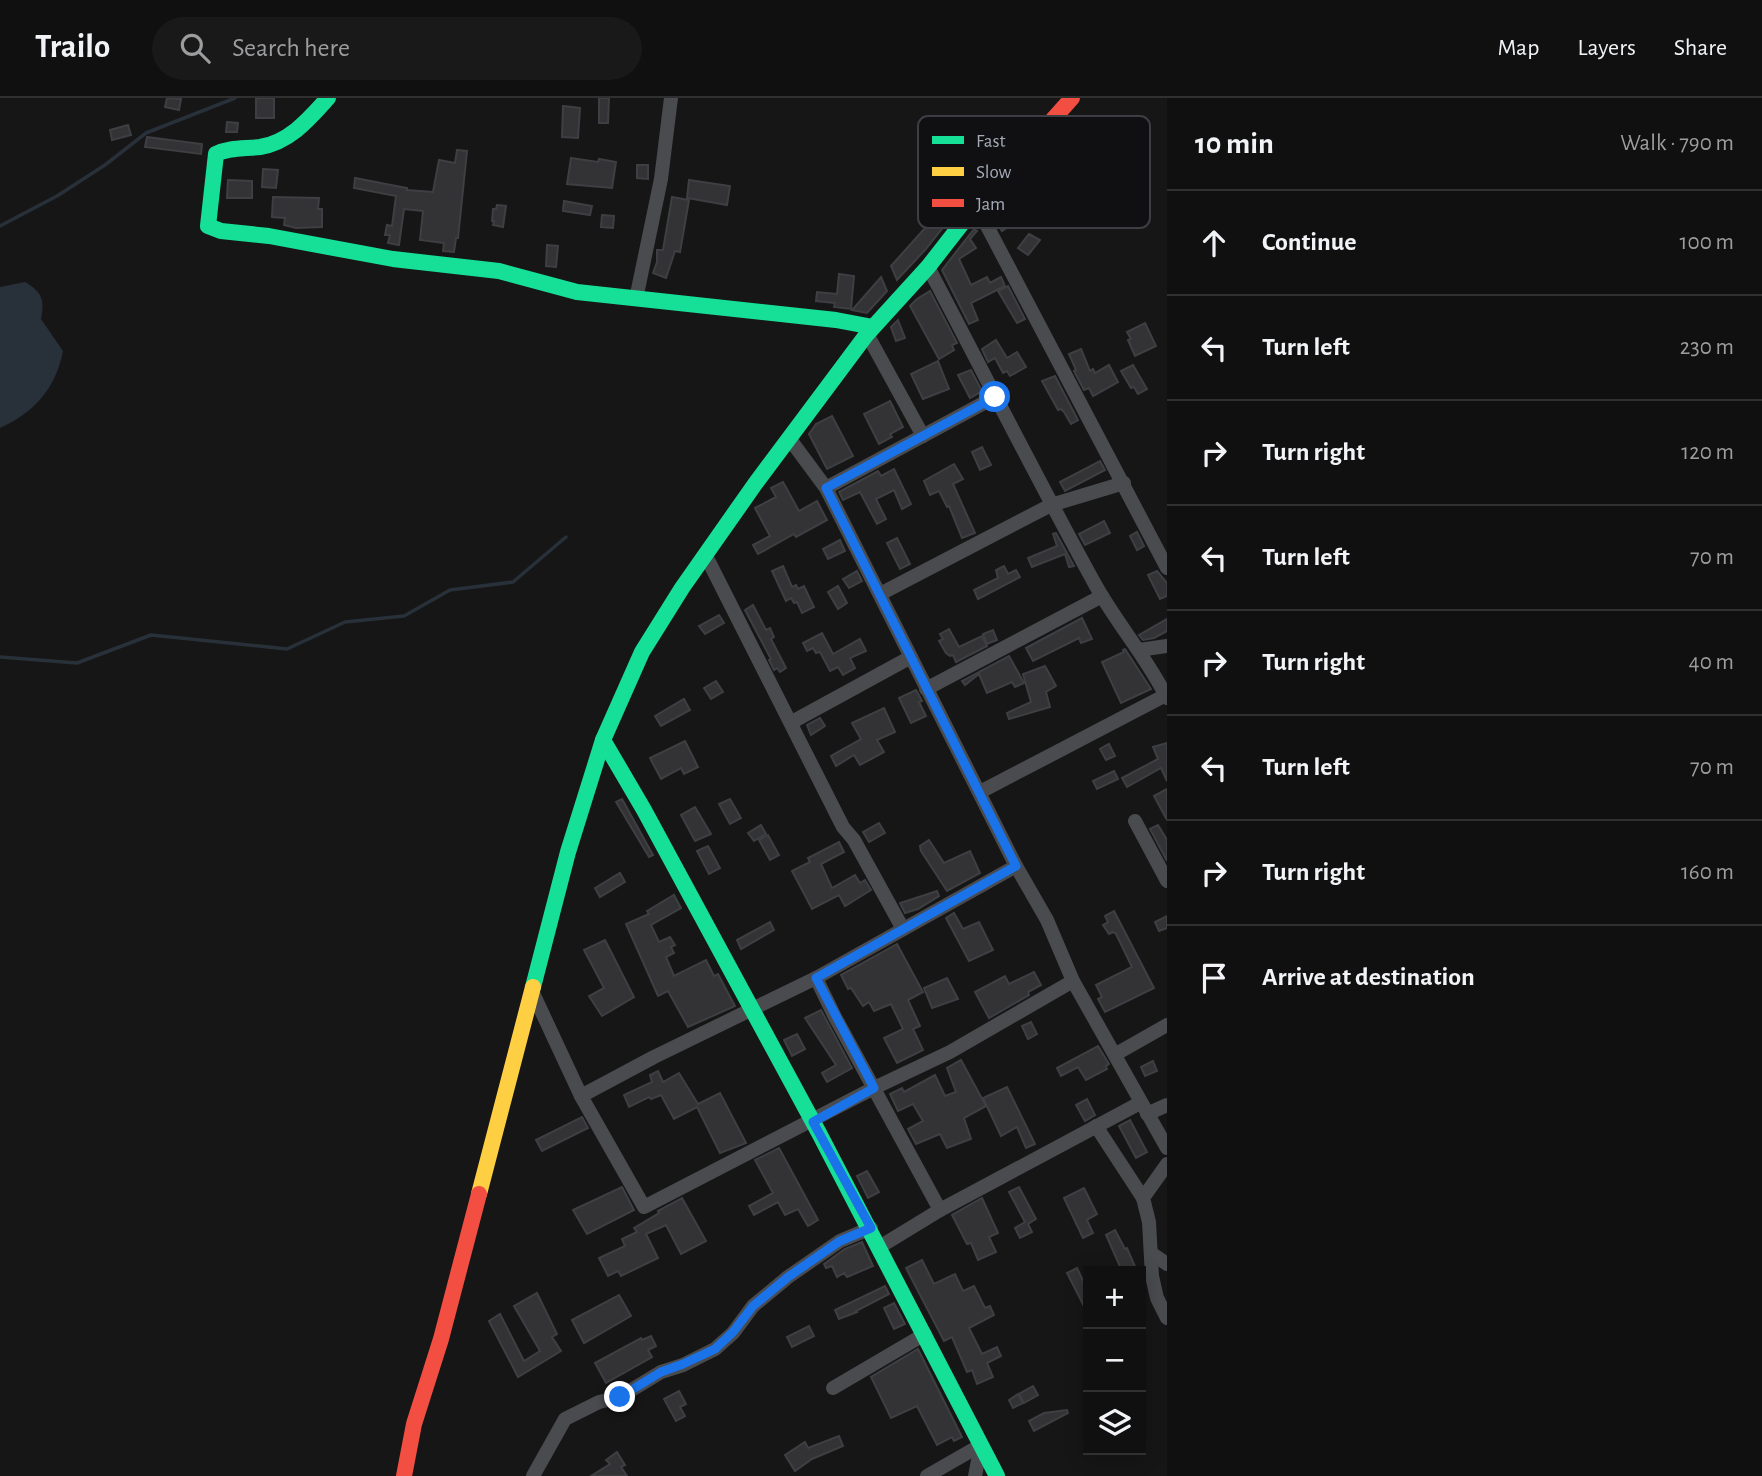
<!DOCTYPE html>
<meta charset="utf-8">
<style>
body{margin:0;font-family:"Alegreya Sans",sans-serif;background:#191919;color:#f1f3f6}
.controls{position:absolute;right:21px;bottom:21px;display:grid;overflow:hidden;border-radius:0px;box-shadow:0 4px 18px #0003}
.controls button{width:63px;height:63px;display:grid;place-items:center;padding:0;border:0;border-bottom:2px solid #303030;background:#101010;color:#f1f3f6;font:35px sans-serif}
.stop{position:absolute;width:21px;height:21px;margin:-16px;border:5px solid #1a73e8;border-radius:50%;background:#fff}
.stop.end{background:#1a73e8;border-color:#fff;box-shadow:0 2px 7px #0008}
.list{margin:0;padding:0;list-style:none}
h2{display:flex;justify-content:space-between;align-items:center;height:91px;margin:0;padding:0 28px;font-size:30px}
h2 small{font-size:23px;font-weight:400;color:#9c9d9f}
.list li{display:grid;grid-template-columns:46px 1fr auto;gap:21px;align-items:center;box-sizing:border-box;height:105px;padding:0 28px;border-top:2px solid #303030}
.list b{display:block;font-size:26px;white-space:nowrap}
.list em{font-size:23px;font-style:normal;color:#9c9d9f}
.icon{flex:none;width:38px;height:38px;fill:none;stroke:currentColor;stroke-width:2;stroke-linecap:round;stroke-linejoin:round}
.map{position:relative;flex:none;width:1167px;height:1378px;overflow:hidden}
header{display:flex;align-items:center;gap:42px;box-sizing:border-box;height:98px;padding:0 35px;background:#101010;border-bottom:2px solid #303030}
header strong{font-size:33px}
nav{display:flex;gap:38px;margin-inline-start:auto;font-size:24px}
.search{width:490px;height:63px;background:#191919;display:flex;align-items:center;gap:18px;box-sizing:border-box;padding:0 24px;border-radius:38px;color:#9c9d9f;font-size:26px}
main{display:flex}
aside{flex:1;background:#101010}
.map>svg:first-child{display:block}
.water{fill:#283039}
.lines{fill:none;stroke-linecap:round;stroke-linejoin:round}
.stream{stroke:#283039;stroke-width:3.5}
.building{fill:#333335;stroke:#3e3f42;stroke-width:2}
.street{stroke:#494b4f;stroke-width:14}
.fast{stroke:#16e098;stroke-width:16}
.slow{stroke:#ffcf43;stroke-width:16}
.jam{stroke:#f24e42;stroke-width:16}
.route{stroke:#1a73e8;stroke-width:9}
.key{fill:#101012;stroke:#3d3e44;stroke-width:2}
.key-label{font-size:19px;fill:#a5aab8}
</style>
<header>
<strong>Trailo</strong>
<div class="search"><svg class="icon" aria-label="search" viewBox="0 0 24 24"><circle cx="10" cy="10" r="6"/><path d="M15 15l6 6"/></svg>Search here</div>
<nav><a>Map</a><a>Layers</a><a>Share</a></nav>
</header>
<main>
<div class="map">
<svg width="1167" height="1378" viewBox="0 0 1167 1378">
<rect width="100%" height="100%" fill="#161616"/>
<path class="water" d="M25,184C42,194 45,202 41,221L63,253C56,290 34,315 0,330V189Z"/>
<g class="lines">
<g class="stream">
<polyline points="0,128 57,98 105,67 146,35 235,0"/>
<polyline points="0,559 77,565 151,537 287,551 345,524 404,518 450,492 513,484 566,439"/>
</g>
</g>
<g class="building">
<polygon points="167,0 181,1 179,12 165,9"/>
<rect x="256" y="0" width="18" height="20"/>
<polygon points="599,0 609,0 608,25 599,25"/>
<polygon points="563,8 580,10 578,40 562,39"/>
<polygon points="227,24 238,25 237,34 226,34"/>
<polygon points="1006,24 1019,36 983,77 984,78 925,152 897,182 891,168 943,110 936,103"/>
<polygon points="128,27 131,37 112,42 110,32"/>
<polygon points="147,39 202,46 201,56 145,49"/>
<polygon points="457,52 467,53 458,140 456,140 454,154 443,153 444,145 420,142 423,113 404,111 399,147 388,145 390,137 385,137 387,127 392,128 396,98 354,90 355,80 407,90 407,92 433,94 439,62 455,65"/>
<polygon points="571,60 598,64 599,61 616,64 612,90 567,86"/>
<polygon points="637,67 648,67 648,81 637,80"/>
<polygon points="263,71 278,72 276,90 262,89"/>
<polygon points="228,82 252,83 252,100 227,100"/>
<polygon points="689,82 730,88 727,107 687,100"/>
<polygon points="273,99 319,100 318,111 322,111 322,129 296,130 284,127 285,120 272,119"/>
<polygon points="672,99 689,102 680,154 675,153 666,180 653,175 657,164 657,152 663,152"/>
<polygon points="564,103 592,108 590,117 563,113"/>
<polygon points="497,107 506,108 503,129 493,127 494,123 492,123 493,111 496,111"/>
<polygon points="999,111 1011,127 1002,133 992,116"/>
<polygon points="602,117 614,118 613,130 601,129"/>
<polygon points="974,131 977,133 970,141 976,150 959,161 971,187 987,179 990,185 1001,179 1005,188 971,205 978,222 969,226 942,172"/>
<polygon points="1029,136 1040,142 1028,157 1018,150"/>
<polygon points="547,147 558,148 556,169 546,168"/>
<polygon points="839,176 854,178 851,211 834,209 835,205 816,203 817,194 837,196"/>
<polygon points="881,179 887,193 867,215 852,212"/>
<polygon points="1008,188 1025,221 1017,225 998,193"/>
<polygon points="930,193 957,245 952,247 954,252 939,261 910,208 917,201"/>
<polygon points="898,222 905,240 896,243 891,229"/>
<polygon points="1145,225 1156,248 1135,258 1128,242 1131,241 1127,234"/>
<polygon points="996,242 1007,260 1017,254 1026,269 1010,278 1007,273 1003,275 995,260 988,264 982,251"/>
<polygon points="1081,251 1090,273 1093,271 1095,275 1109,267 1118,284 1093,298 1089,290 1084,292 1074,273 1076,272 1069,256"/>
<polygon points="938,263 949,291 923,301 911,276"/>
<polygon points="1133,267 1147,291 1138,296 1134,289 1131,290 1121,273"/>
<polygon points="971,272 982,293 970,300 958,277"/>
<polygon points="1055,278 1078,322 1071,326 1064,314 1061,311 1058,312 1042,283"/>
<polygon points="890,303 903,329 890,336 892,339 879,346 864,316"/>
<polygon points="832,318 853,358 827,371 809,336 816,326"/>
<polygon points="982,349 991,367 980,372 972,354"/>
<polygon points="1100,363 1105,372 1065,393 1060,384"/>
<polygon points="954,366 963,381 953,386 975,435 962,440 949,408 947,409 939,393 930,397 924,383"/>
<polygon points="894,371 911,406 902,411 894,392 876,401 886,421 877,426 860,394 843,402 839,394 878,373 881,378"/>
<polygon points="783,384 799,413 817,403 827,422 796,439 794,436 758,456 753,447 770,438 755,410 776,399 771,390"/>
<polygon points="1104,423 1110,435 1085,447 1079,436"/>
<polygon points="1137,434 1144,448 1137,452 1130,438"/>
<polygon points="1056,435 1074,468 1069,469 1065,456 1032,469 1028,460 1057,448 1053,436"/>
<polygon points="897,440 910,466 900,471 887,445"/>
<polygon points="840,442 845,453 828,461 823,451"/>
<polygon points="783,468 792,489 796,487 798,491 804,488 814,509 802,515 797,504 794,505 791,500 786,503 772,473"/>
<polygon points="1004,468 1008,476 1016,472 1020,479 978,501 974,492 998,480 996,472"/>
<polygon points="857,473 862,483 849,490 843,481"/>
<polygon points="1157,473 1167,485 1167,498 1160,501 1148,477"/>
<polygon points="838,488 847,505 838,511 828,494"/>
<polygon points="753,507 766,532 770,530 774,539 771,541 786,570 780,574 777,570 774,572 769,562 771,561 745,512"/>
<polygon points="719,517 724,525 705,536 699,528"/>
<polygon points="1082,520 1092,541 1081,545 1079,540 1033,563 1026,550"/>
<polygon points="1167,521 1167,533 1154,540 1143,542 1139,537"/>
<polygon points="949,531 959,549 982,538 987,548 956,564 953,557 950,558 946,555 939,543 943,541 940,536"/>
<polygon points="993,532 997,542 987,546 983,536"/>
<polygon points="822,535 833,556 860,541 866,553 850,560 855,570 843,577 838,569 830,573 820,554 816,555 813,550 807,553 803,545"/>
<polygon points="1125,551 1151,591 1121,605 1102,564 1124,554 1123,552"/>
<polygon points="1009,558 1024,585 1015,589 1012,584 987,595 979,576 965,587 962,583"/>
<polygon points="1045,568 1056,588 1046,594 1050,609 1009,621 1007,615 1031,604 1023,576"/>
<polygon points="716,583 723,594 711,601 704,590"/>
<polygon points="916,592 922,603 919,604 926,618 911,625 899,600"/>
<polygon points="684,601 690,612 661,628 655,618"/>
<polygon points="884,610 895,634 877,642 884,654 860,667 854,657 836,668 831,658 861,641 852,625"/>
<polygon points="820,620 825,628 811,637 807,627"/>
<polygon points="685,643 698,669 684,676 681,670 661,681 650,660"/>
<polygon points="1167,645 1167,683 1161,670 1127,689 1122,680 1158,661 1153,649"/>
<polygon points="1109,646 1115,658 1106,662 1100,651"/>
<polygon points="1114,673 1118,681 1097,691 1093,683"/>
<polygon points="1167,691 1167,722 1154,698"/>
<polygon points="622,701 653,757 649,759 616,704"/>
<polygon points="730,701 741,720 730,726 719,706"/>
<polygon points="695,709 711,736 695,743 681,717"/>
<polygon points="879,725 885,735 869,744 863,734"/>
<polygon points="761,727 766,736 754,743 748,735"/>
<polygon points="1158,727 1167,742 1167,763 1150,731"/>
<polygon points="768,737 779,757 770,762 759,742"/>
<polygon points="929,742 944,765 970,753 980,775 947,793 921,753 920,748"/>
<polygon points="839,744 844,754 821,766 832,790 855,777 860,785 865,782 871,792 845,808 839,797 812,811 792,773 810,764 808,760"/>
<polygon points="708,748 720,770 709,776 697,753"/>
<polygon points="620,775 625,784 600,799 595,790"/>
<polygon points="937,793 939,798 918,811 905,815 900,805"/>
<polygon points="674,797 681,810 651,827 659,844 670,839 675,847 671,849 674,855 666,859 674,878 706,862 714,878 718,876 735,908 688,929 668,893 658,898 626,826 649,816 647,813"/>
<polygon points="1114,813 1154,890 1105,914 1098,901 1102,899 1096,887 1132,869 1116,836 1113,834 1109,836 1103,827 1108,824 1105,818"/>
<polygon points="954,815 963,831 979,824 993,852 969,863 946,820"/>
<polygon points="1167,818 1167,830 1159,833 1155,824"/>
<polygon points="770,824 774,832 741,851 737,842"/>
<polygon points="605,842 634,899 602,918 589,898 604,890 584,852"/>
<polygon points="897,846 923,894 908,902 920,928 913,931 923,952 897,965 884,940 903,931 891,906 874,913 869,904 863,908 851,890 848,891 841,877"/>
<polygon points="1034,874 1041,887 1028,894 1029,897 989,920 975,894 1005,878 1009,886"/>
<polygon points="947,880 958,901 932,910 924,890"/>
<polygon points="821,912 852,970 827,984 822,975 836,967 805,920"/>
<polygon points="1031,924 1037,936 1028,941 1022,928"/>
<polygon points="797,936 805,951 792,958 784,942"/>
<polygon points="1098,948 1109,966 1106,968 1107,971 1086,982 1078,969 1061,978 1057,970"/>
<polygon points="961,962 986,1008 964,1020 971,1041 947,1050 940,1036 916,1046 908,1031 923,1023 913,1006 898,1013 890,996 902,990 904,994 935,977 945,998 956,994 947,970"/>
<polygon points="1153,963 1157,973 1145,978 1141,969"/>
<polygon points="658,973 663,984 679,975 698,1006 720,995 746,1045 720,1055 697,1009 674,1021 661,997 651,1001 649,999 629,1009 624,997 652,984 650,977"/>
<polygon points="1007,989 1035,1046 1026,1050 1017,1029 1001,1038 983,1000"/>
<polygon points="1087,1001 1095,1017 1085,1023 1076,1007"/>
<polygon points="582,1019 588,1030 542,1053 536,1042"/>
<polygon points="1130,1022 1147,1054 1136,1060 1119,1028"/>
<polygon points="779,1050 818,1122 808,1128 798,1111 785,1117 778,1104 754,1117 749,1108 773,1095 755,1062"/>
<polygon points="867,1073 879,1094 868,1100 857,1078"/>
<polygon points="622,1089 634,1112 587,1136 573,1112"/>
<polygon points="1019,1089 1036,1121 1028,1126 1032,1134 1020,1140 1015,1130 1025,1124 1009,1094"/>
<polygon points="1084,1090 1097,1116 1087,1122 1093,1135 1083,1140 1064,1100"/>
<polygon points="682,1100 706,1143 681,1156 666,1127 646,1136 658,1160 621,1178 618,1173 608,1178 599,1160 625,1148 622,1141 637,1134 634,1130 659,1115 658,1113"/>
<polygon points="982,1100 998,1135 989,1139 996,1154 978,1162 971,1145 967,1146 952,1117"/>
<polygon points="1115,1132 1125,1151 1127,1150 1137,1173 1122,1173 1106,1137"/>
<polygon points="862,1144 873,1168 847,1179 844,1175 837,1179 832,1168 826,1170 824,1166 845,1151"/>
<polygon points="922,1162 934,1186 955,1176 963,1193 974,1188 985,1210 990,1208 994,1217 969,1230 982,1256 997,1249 1001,1258 987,1265 993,1279 977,1286 972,1272 967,1274 952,1239 944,1243 906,1170"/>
<polygon points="1077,1170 1088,1193 1088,1216 1067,1175"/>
<polygon points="885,1188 889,1196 856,1213 857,1214 839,1221 835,1212"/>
<polygon points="537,1195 557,1236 552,1239 561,1253 518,1279 489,1223 500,1216 524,1263 540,1253 514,1208"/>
<polygon points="619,1197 631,1218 584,1245 572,1222"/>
<polygon points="894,1205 905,1226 894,1231 884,1210"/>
<polygon points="809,1228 814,1238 792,1249 787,1239"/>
<polygon points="651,1238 656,1248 648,1252 652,1259 606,1285 595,1265 641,1240 642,1242"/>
<polygon points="918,1251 962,1339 954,1343 952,1339 937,1347 917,1308 891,1320 871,1279"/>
<polygon points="1033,1288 1038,1297 1024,1305 1019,1296"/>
<polygon points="679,1293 686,1306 680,1309 685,1318 676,1323 664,1301"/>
<polygon points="1018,1296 1023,1305 1013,1310 1009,1302"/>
<polygon points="1067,1312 1068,1315 1034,1333 1029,1323 1044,1315"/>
<polygon points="839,1338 843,1348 812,1361 795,1373 785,1357 805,1344 808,1350"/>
<polygon points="617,1354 625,1367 621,1369 627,1378 591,1378 610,1366 606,1362"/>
</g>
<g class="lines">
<g class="street">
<polyline points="976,107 1167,470"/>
<path d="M928,169C984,275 1038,383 1096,488C1118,527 1147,560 1167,600"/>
<polyline points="636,201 661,81 671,0"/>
<polyline points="867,236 923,338"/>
<polyline points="789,340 826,390 1016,768 1047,822 1073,883 1167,1050"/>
<polyline points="826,390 995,299"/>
<polyline points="706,458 843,729 854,742 903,831"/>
<polyline points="880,496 1051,407 1124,385"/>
<polyline points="1139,552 1167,548"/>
<polyline points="926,591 1102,498"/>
<polyline points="792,624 911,559"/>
<polyline points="980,694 1166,597 1167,594"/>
<polyline points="1135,723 1167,783"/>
<polyline points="816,880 835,919 940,1112"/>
<polyline points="532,893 581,998 644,1109 874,990 950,954 1073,883"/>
<polyline points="1116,956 1167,927"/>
<polyline points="581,998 654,959 816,880 1016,768"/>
<polyline points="1147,1016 1167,1007"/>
<polyline points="1096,1028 1143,1100"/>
<polyline points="1167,1066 1143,1100 1149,1124 1152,1178 1157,1200 1167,1220"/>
<polyline points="881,1148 940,1112 1140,1005"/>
<polyline points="1151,1155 1167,1166"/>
<polyline points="833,1290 925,1236"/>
<polyline points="533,1378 565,1321 599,1304 620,1299 661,1274 683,1267 715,1251 733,1235 753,1208 788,1179 840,1143 871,1130"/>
<polyline points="927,1378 981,1347"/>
<polyline points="975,1378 981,1347"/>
</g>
<g class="fast">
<path d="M328,0C309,21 290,44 260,49C245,51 230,49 216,56L208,128L221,133L269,138L393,161L499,173L577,194L836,222L873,229"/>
<polyline points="603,642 644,712 819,1035 997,1378"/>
<polyline points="533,889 568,754 603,642 642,554 682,490 755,386 867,236 928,169 974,110"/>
</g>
<polyline class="slow" points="479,1096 533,889"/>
<g class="jam">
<polyline points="974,110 1072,0"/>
<polyline points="404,1378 414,1326 441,1241 479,1096"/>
</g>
</g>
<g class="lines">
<polyline class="route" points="620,1299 661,1274 683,1266 715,1251 733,1234 753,1208 788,1179 840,1143 871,1130 813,1024 874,990 816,880 1016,768 826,390 995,299"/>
</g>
<rect x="918" y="18" width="232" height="112" rx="10" class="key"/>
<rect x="932" y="38" width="32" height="8" fill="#16e098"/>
<rect x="932" y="69" width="32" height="9" fill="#ffcf43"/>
<rect x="932" y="101" width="32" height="8" fill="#f24e42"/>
<g class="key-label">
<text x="976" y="49">Fast</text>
<text x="976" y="80">Slow</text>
<text x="976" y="112">Jam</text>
</g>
</svg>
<div class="controls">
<button>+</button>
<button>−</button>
<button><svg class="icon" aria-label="layers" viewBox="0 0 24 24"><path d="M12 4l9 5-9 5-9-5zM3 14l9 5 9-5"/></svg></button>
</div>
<div class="stop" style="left:995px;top:299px"></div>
<div class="stop end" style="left:620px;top:1299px"></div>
</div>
<aside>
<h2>10 min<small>Walk · 790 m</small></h2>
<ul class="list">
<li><svg class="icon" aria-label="ahead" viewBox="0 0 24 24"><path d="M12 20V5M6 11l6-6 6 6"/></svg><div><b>Continue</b></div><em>100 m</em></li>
<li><svg class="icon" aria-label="left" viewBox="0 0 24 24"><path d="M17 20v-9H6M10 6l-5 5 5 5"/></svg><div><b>Turn left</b></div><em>230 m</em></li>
<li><svg class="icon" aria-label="right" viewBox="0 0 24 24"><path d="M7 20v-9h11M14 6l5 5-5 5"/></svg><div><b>Turn right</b></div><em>120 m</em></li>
<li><svg class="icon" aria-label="left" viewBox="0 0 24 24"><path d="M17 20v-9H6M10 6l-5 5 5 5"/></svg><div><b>Turn left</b></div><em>70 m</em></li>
<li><svg class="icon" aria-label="right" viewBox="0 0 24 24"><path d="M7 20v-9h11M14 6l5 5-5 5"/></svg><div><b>Turn right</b></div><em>40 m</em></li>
<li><svg class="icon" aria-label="left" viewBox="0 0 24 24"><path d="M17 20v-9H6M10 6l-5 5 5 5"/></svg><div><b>Turn left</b></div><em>70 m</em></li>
<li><svg class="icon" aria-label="right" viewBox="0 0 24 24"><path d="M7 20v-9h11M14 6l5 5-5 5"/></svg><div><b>Turn right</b></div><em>160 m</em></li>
<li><svg class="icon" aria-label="arrive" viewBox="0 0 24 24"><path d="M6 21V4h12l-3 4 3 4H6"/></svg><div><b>Arrive at destination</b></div></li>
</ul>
</aside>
</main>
